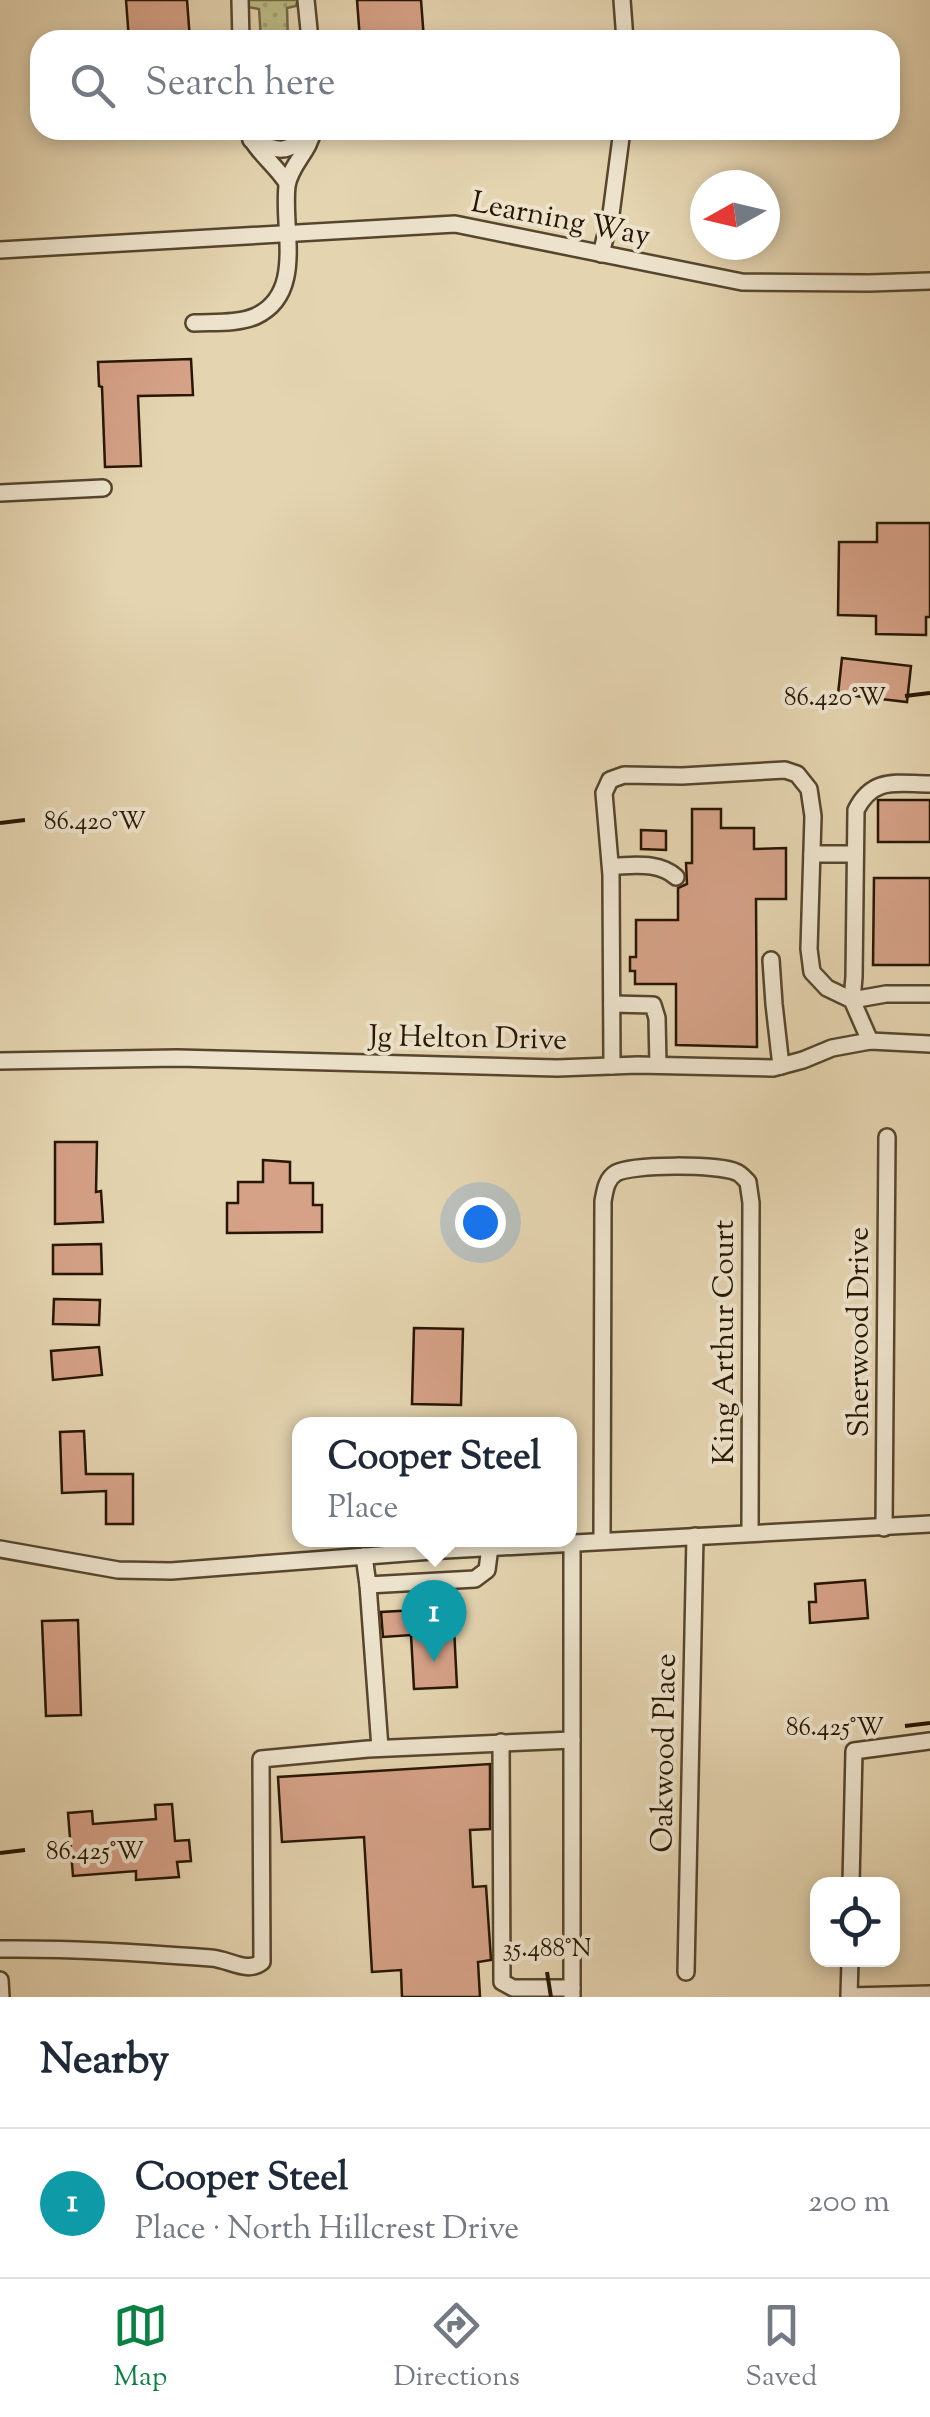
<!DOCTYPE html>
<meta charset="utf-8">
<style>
body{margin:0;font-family:"Sorts Mill Goudy",serif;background:#f6f6f7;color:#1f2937}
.controls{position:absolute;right:30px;bottom:30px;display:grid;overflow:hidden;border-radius:20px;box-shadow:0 5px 15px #0003}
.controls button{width:90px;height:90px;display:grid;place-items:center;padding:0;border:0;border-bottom:2px solid #e0e1e3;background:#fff;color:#1f2937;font:50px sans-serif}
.compass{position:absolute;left:690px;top:170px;width:90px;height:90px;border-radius:50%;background:#fff;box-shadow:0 5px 15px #0003;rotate:262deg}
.you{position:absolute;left:480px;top:1222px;width:35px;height:35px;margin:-25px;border:8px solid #fff;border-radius:50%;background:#1a73e8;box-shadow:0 0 0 15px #1a73e833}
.badge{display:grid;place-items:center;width:65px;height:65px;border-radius:50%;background:#0b8043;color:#fff;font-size:32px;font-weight:700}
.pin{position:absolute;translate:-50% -82px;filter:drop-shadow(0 2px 5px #0008)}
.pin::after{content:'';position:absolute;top:52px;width:35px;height:30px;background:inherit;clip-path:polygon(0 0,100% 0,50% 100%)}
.popup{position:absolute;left:292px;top:1417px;width:285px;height:130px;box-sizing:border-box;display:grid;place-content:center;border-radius:20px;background:#fff;filter:drop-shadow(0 2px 8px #0005);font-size:32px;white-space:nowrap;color:#747a83}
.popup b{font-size:38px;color:#1f2937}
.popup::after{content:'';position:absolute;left:50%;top:100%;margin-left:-20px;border:20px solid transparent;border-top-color:#fff}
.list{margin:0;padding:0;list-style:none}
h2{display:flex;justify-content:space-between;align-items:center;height:130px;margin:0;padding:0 40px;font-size:42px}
h2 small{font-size:32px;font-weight:400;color:#747a83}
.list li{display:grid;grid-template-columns:65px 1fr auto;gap:30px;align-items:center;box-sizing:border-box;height:150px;padding:0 40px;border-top:2px solid #e0e1e3}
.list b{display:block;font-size:38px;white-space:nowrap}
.list p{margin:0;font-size:32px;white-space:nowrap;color:#747a83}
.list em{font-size:32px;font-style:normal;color:#747a83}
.icon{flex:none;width:55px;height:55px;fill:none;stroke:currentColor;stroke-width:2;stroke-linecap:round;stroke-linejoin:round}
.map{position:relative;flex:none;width:930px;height:1997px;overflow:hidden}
.search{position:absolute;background:#fff;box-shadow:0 5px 15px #0003;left:30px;right:30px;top:30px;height:110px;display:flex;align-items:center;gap:25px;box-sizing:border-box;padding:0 35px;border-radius:30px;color:#747a83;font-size:38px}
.sheet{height:280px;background:#fff}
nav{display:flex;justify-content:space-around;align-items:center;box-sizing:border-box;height:140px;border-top:2px solid #e0e1e3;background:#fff;font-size:28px;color:#747a83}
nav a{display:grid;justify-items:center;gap:5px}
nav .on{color:#0b8043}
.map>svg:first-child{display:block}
.grass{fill:url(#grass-dots);stroke:#726844;stroke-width:2.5}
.building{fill:#d5a187;stroke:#271601;stroke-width:2.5}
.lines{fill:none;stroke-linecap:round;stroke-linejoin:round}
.minor-casing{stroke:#56462d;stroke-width:20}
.minor{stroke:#ede3cc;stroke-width:15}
.ticks{fill:none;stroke:#271601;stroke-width:4}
.labels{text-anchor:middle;stroke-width:8;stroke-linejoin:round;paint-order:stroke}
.street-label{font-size:30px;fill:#271601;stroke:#ede3cc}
.ticks-label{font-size:25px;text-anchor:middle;fill:#271601;stroke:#ede3cc;stroke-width:8;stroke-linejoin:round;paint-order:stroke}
</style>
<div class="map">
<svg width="930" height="1997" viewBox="0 0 930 1997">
<defs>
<pattern id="grass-dots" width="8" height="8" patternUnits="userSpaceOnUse" patternTransform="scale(2.5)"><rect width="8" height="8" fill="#bcbb86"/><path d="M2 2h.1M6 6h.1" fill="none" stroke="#a2a072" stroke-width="1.8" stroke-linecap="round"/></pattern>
</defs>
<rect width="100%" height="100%" fill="#e4d4b0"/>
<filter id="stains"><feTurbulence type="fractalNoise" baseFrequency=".002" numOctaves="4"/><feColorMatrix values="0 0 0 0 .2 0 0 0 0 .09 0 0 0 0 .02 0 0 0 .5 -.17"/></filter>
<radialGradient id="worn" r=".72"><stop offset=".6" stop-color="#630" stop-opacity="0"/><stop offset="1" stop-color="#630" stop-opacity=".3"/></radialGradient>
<polygon class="grass" points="248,0 298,0 296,6 287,8 288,40 261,40 259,9 248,7"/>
<g class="building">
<polygon points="126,0 187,0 190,40 129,40"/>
<polygon points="357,0 421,0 424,40 360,40"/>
<polygon points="191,359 193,395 138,396 141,466 105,467 102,387 99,386 98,362"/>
<polygon points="877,523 930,523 930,617 926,617 926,635 876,634 876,616 838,615 839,542 877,542"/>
<polygon points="842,658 911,666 907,702 838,694"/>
<rect x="878" y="800" width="52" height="42"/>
<polygon points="692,809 721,809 721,828 754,828 754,849 786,848 786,899 756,899 757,1047 676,1045 676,984 635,984 635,971 630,971 630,957 636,957 636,920 678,920 678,888 687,884 686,863 692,863"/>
<polygon points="641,830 666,831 666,850 641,849"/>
<polygon points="874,878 930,878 930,965 873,965"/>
<polygon points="55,1142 97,1142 96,1192 101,1191 103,1222 55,1224"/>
<polygon points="263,1160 290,1162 290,1183 313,1183 313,1205 322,1205 322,1232 227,1233 227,1203 238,1203 238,1182 263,1182"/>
<polygon points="101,1244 102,1274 53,1274 53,1245"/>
<polygon points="54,1299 100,1300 99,1325 53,1324"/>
<polygon points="414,1328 463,1329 461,1405 412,1404"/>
<polygon points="99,1347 102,1375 53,1380 51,1351"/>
<polygon points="84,1431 86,1474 133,1474 133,1524 106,1524 106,1491 62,1493 60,1432"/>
<polygon points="865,1580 868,1618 810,1623 809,1602 816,1602 815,1584"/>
<polygon points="453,1608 457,1687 414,1689 411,1635 383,1637 381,1612"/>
<polygon points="78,1620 81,1715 46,1716 42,1621"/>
<polygon points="490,1764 490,1829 470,1830 473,1887 486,1886 491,1960 478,1962 480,1997 402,1997 401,1970 372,1972 364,1837 282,1842 278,1777"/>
<polygon points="172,1804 175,1841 189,1840 191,1861 177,1862 179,1877 136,1880 136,1871 73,1876 68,1813 92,1811 93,1824 156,1819 155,1805"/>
</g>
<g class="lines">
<g class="minor-casing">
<g id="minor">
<polyline points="240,0 241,40"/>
<polyline points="306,0 310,40"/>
<polyline points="622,0 625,40"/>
<path d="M247,130C255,151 275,164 287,183"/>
<path d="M251,140C277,151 288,156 309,132"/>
<polyline points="0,250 455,224 742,282 869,283 930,281"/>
<polyline points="601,254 611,214 622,130"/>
<path d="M194,323C214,322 238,324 256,316C305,293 282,229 287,186C290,165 310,151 313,130"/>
<polyline points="0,493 103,488"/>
<path d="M930,784C897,784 873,776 856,810L854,977L852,1000L886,994H930"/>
<polyline points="812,854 855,854"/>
<path d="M611,866C633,866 658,861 676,877"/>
<polyline points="771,960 774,1004 781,1066"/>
<polyline points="612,1004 653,1005 657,1018 658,1065"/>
<polyline points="0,1061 177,1058 557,1068 638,1065 773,1068 803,1060 832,1048 870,1041 930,1044"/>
<polyline points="612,1066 611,875 604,793 610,780 624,775 682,776 785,770 797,774 809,789 813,816 809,949 812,972 827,988 852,1000 870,1041"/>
<polyline points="884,1528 887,1137"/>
<path d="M602,1540L603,1201C605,1191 606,1179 616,1173C632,1164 718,1164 736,1172C740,1173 745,1179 748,1182L751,1203L750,1532"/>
<polyline points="572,1542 572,1997"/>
<polyline points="0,1549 118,1570 171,1571 445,1550 930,1524"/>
<polyline points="364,1556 368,1585 475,1579 487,1570 490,1547"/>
<polyline points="368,1585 380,1748"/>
<polyline points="501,1742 502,1982 513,1988 572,1988"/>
<polyline points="851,1884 854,1751 930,1741"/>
<path d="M0,1949C71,1948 141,1953 211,1958C229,1959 247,1974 262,1962L261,1759L368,1749L572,1740"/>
<polyline points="850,1960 849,1996 930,1994"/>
<polyline points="686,1972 695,1536"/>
<polyline points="0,1980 1,1997"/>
</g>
</g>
<use href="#minor" class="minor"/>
</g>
<path class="ticks" d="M905,696L930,693M0,823L25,820M905,1726L930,1723M0,1853L25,1850M547,1972L551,1997"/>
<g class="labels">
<g class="street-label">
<text transform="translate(561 218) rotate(11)" y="10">Learning Way</text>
<text transform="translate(468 1037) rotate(1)" y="10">Jg Helton Drive</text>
<text transform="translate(858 1332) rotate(-90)" y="10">Sherwood Drive</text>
<text transform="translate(723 1342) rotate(-90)" y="10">King Arthur Court</text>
<text transform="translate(663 1753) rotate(-89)" y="10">Oakwood Place</text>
</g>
</g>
<g class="ticks-label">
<text x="835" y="705">86.420°W</text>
<text x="95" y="829">86.420°W</text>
<text x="835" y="1735">86.425°W</text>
<text x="95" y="1859">86.425°W</text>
<text x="547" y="1956">35.488°N</text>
</g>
<rect width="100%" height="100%" filter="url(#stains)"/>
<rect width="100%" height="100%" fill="url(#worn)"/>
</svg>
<div class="controls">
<button><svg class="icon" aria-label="locate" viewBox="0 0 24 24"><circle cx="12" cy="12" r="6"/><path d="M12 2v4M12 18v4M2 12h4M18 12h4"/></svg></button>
</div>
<svg class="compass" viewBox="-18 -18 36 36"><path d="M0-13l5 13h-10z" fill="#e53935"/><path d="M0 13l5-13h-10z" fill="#747a83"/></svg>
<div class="you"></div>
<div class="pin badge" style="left:434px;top:1662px;background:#0f9aa8">1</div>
<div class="popup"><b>Cooper Steel</b>Place</div>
<div class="search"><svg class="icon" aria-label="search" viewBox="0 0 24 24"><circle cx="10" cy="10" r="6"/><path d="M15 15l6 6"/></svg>Search here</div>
</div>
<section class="sheet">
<h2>Nearby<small></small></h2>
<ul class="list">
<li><span class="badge" style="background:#0f9aa8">1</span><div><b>Cooper Steel</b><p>Place · North Hillcrest Drive</p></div><em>200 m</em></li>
</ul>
</section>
<nav>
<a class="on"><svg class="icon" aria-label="map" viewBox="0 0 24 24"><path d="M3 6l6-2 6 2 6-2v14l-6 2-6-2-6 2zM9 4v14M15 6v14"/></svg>Map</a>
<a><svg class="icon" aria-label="directions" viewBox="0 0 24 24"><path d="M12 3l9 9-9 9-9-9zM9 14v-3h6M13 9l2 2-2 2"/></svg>Directions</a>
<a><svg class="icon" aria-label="saved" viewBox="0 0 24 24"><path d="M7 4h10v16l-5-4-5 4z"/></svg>Saved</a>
</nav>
